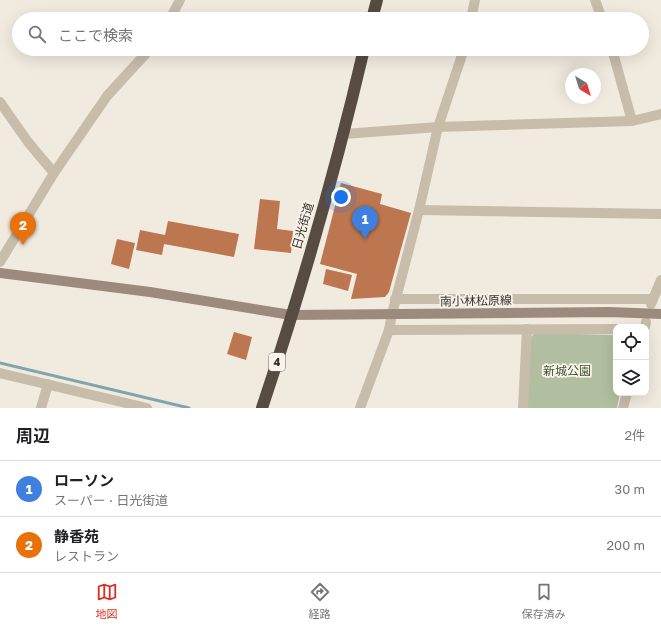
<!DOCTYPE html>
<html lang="ja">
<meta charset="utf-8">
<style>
body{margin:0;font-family:"Golos Text","Noto Sans JP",sans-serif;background:#f6f6f6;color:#202124}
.controls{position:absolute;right:12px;bottom:12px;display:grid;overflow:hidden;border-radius:8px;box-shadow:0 4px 16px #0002}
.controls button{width:36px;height:36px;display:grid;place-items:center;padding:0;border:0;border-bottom:1px solid #e0e0e0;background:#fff;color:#202124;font:20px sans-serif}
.compass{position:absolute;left:565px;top:68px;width:36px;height:36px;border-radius:50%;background:#fff;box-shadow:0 4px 16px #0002;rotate:142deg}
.you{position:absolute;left:341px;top:197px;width:14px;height:14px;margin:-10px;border:3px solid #fff;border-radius:50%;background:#1a73e8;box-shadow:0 0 0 6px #1a73e833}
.badge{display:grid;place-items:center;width:26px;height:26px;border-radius:50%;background:#d93025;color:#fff;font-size:13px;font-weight:700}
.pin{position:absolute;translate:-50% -33px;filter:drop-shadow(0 1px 2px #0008)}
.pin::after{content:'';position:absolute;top:21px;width:14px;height:12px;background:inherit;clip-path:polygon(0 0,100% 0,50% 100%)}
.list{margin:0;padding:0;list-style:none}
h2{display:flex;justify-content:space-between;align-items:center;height:52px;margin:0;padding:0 16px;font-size:17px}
h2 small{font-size:13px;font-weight:400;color:#757577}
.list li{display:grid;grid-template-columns:26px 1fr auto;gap:12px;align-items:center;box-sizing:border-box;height:56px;padding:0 16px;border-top:1px solid #e0e0e0}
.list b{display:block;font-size:15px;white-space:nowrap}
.list p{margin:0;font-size:13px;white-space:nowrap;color:#757577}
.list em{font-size:13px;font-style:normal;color:#757577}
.icon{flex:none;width:22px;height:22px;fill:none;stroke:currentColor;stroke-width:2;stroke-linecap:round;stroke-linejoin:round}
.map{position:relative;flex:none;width:661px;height:408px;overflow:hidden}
.search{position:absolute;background:#fff;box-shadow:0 4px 16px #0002;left:12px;right:12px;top:12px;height:44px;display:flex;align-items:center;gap:10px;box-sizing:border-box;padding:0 14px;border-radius:22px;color:#757577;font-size:15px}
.sheet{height:164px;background:#fff}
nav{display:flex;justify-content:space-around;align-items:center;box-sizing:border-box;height:56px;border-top:1px solid #e0e0e0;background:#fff;font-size:11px;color:#757577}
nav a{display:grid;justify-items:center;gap:2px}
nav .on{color:#d93025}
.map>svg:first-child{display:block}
.green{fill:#b1bfa0}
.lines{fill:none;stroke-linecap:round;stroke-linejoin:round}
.stream{stroke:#80a5ac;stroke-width:3}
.building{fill:#bc7751}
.street{stroke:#c8bcab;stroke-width:10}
.secondary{stroke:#9c8b7d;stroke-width:10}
.highway{stroke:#574b42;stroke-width:12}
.labels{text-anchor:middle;stroke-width:3.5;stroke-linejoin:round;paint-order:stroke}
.shield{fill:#f9f4eb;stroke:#716a64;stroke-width:1}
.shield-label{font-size:11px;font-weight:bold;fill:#372f2a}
.street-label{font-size:12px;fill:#372f2a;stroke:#f9f4eb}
.park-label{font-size:12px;fill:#425330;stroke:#f9f4eb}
</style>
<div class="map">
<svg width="661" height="408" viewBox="0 0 661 408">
<rect width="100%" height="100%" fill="#f1eadf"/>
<polygon class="green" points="535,333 616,335 616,393 620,393 617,408 527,408 530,338"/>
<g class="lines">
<polyline class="stream" points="0,363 189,408"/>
</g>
<g class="building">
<polygon points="341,183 382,194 380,204 411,213 389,292 385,297 351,299 357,274 320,264"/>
<polygon points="260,199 280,201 277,229 293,231 291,253 254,249"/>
<polygon points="168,221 239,234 234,257 164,244 162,255 136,250 140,230 165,235"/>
<polygon points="117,239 135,243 129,269 111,264"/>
<polygon points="326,269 352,275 348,291 323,284"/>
<polygon points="234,332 252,337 246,360 227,354"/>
</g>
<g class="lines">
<g class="street">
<polyline points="595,0 602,19"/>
<polyline points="170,19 180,0"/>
<polyline points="471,19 475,0"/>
<polyline points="612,49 632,121"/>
<polyline points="464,51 478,49"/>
<polyline points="0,102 28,142 54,173"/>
<polyline points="344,134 438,127 632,121 661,114"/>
<polyline points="419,210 661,214"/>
<polyline points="0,262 54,173 107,96 150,49"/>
<polyline points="395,299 653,299"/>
<polyline points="651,304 661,280"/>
<polyline points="645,327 646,322"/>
<polyline points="389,330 616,329"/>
<polyline points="0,373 147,408"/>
<polyline points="41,408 48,384"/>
<polyline points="360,408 389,330 392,314 419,210 438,127 464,49"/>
<polyline points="523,408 527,329"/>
<polyline points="623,408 627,393"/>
</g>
<polyline class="secondary" points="0,273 150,292 291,315 610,312 661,314"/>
<g class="highway">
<polyline points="372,19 377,0"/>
<path d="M262,408C301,291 336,169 364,49"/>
</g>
</g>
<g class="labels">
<rect class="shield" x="269" y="353" width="16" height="18" rx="3"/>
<g class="shield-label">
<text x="277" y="366">4</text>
</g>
<g class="street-label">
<text transform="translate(303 226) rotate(-74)" y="4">日光街道</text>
<text transform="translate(476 301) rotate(-1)" y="4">南小林松原線</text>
</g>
<g class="park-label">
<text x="567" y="375">新城公園</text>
</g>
</g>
</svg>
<div class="controls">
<button><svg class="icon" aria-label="locate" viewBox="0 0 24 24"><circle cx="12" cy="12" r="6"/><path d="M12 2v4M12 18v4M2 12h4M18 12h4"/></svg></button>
<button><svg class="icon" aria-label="layers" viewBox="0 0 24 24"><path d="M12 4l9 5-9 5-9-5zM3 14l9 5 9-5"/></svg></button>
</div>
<svg class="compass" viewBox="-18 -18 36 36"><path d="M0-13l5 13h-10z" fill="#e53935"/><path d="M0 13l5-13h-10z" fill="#757577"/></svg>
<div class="you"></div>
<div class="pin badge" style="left:365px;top:239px;background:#3f7fe0">1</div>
<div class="pin badge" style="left:23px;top:245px;background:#e8710a">2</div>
<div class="search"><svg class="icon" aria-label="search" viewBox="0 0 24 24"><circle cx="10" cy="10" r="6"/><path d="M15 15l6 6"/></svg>ここで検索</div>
</div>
<section class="sheet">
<h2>周辺<small>2件</small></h2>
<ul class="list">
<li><span class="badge" style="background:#3f7fe0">1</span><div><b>ローソン</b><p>スーパー · 日光街道</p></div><em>30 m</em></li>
<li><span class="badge" style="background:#e8710a">2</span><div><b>静香苑</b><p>レストラン</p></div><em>200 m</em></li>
</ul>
</section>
<nav>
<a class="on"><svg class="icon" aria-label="map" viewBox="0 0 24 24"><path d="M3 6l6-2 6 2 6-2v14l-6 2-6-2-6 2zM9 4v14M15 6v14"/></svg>地図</a>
<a><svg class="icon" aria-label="directions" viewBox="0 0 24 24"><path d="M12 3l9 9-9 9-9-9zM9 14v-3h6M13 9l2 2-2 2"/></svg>経路</a>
<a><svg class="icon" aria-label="saved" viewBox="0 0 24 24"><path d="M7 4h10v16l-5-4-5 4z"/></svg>保存済み</a>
</nav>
